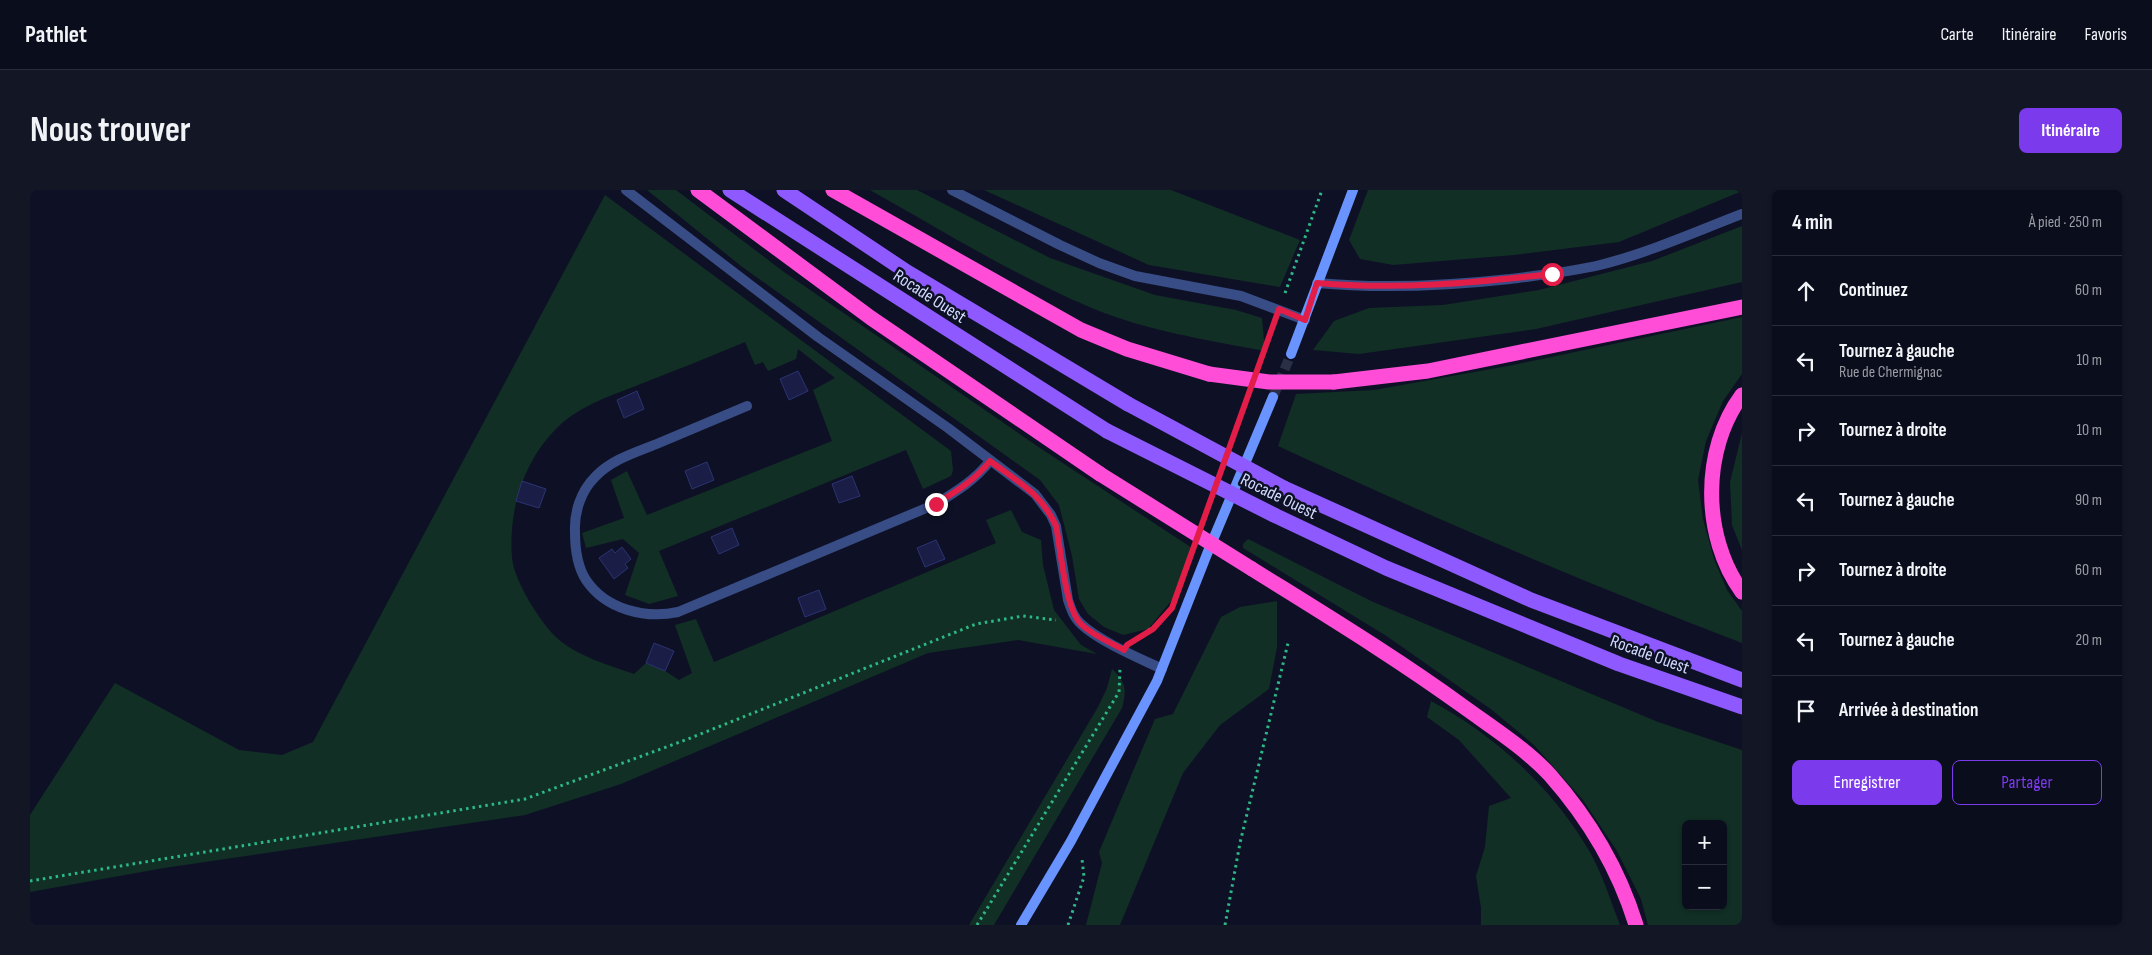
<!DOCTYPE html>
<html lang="fr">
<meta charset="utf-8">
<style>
body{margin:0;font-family:"Sofia Sans Condensed",sans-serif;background:#131625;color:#f1f3f6}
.controls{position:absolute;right:15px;bottom:15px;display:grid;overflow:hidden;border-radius:8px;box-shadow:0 1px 4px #0004}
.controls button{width:45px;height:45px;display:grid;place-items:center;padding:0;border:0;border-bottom:1px solid #2a2d3b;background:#0a0d1c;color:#f1f3f6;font:25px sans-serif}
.stop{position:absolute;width:15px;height:15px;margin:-11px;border:4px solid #e11d48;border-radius:50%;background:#fff}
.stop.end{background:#e11d48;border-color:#fff;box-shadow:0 1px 5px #0008}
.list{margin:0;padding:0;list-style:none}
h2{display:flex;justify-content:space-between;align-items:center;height:65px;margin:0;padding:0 20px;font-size:21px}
h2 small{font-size:16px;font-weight:400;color:#999ca3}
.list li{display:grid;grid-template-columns:32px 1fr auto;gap:15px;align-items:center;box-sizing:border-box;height:70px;padding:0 20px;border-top:1px solid #2a2d3b}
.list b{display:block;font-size:19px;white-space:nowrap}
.list p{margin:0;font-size:16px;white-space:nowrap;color:#999ca3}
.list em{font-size:16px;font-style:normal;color:#999ca3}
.actions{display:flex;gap:10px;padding:15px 20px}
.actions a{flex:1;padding:11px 0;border:1px solid #7c3aed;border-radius:8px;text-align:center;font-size:18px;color:#7c3aed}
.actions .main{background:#7c3aed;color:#fff}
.icon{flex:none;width:28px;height:28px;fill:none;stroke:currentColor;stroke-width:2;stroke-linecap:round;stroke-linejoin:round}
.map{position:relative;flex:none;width:1712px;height:735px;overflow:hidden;border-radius:8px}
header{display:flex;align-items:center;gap:30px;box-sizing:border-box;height:70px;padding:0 25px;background:#0a0d1c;border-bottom:1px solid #2a2d3b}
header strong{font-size:24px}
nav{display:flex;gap:28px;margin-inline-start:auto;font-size:18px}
.intro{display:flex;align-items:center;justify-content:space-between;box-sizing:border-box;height:120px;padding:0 30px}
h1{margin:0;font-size:35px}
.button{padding:12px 22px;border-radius:8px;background:#7c3aed;color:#fff;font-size:18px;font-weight:700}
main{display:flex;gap:30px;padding:0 30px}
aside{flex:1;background:#0a0d1c;border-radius:8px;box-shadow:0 1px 4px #0004}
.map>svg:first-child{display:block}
.green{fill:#112f25;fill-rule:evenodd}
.building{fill:#1a1e46;stroke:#2b3373}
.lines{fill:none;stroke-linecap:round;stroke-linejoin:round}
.secondary-tunnel{stroke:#2b2f46;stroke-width:10;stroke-dasharray:10 5;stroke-linecap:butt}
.path{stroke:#2cb986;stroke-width:3;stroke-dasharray:2.5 4;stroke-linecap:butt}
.lane{stroke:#384c85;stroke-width:10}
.street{stroke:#384c85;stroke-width:10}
.secondary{stroke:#6993ff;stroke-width:10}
.primary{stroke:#8e59ff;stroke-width:15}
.highway{stroke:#ff4dd8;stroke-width:15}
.primary-bridge{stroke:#8e59ff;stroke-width:15}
.highway-bridge{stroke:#ff4dd8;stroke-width:15}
.route{stroke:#e11d48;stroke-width:6}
.labels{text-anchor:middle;stroke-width:5;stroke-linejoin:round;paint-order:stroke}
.street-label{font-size:18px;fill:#d2dbff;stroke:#0e1125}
</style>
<header>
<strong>Pathlet</strong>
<nav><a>Carte</a><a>Itinéraire</a><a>Favoris</a></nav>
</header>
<div class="intro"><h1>Nous trouver</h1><a class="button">Itinéraire</a></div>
<main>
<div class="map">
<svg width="1712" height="735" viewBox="0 0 1712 735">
<rect width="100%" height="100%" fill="#0e1125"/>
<g class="green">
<polygon points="617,0 646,0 754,82 1013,260 1162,358 1142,410 1118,439 1093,445 1074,437 1058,424 1049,409 1042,366 1029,315 1010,290 711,76"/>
<path d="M840,0H887L1020,68L1125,105L1206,120L1232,128L1235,161C1177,150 1117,141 1062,118C985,86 913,41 840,0Z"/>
<polygon points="954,0 1141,0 1270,50 1250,97 1119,75"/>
<polygon points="1338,0 1712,0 1712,1 1589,52 1484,65 1363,75 1330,69 1319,50"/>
<path d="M575,5L921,261L923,280L921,286L893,299L876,260L629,361L648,406L619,414L595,405L609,363L593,349L556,358L552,343L594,328L581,290L597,281L617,325L802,251L783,200L805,188L768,159L766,169L738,181L733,172L725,175L715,152C681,166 647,180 613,193C584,205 552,214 529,236C494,269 478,320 482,368C484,391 511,434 528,449C549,467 579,475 604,484L616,473L635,481L649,490L662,483L645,435L666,429L684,472L966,353L956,330L981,320L992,342L1011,350L1013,375L1024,420L1051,455L1067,464L988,450L898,463L591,594L495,625L134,678L0,702V625L85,493L209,560L252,565L283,552Z"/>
<polygon points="1712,36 1712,92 1506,139 1329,164 1283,160 1304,131 1339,118 1413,115 1509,100 1622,71"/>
<path d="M1712,127V184L1693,211L1676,251L1668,290L1673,329L1684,369L1697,400L1712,421V453C1555,393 1401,327 1248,256L1266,204L1344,200L1478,176Z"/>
<polygon points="1712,243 1712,360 1702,335 1700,292"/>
<path d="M1218,349L1341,411L1628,532L1712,560V735H1618L1611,709L1587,661L1553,610L1504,555L1462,520L1358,447L1213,358V354ZM1656,634H1693V716H1656Z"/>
<polygon points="1247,411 1247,457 1239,499 1190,535 1153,583 1090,735 1056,735 1072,673 1069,662 1125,529 1143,524 1191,427 1210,417"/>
<path d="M1082,479C1096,492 1097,500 1092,518L964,735H939L1068,517L1077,498Z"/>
<path d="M1401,511C1466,546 1524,599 1561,664C1573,686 1581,712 1590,735H1451V718L1446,686L1455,657L1459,616L1481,608L1429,550L1397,527Z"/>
</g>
<g class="building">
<polygon points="768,181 778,201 759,210 750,189"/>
<polygon points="607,201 614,219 594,228 587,210"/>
<polygon points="677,272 684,290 662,299 655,281"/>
<polygon points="822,286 830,306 809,313 802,294"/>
<polygon points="492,291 516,299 509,318 486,311"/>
<polygon points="702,338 709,355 689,364 681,347"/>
<polygon points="906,350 915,369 895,377 887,358"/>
<polygon points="592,357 601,369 595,374 598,378 584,389 569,368 582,359 585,363"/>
<polygon points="789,400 796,419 775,427 768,408"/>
<polygon points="624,453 644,461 635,481 616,473"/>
</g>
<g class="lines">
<polyline class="secondary-tunnel" points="1243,207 1261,164"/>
<g class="path">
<polyline points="1255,103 1292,0"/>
<polyline points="1231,171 1243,137"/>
<polyline points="1207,237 1217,210"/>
<polyline points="1108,448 1127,434"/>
<polyline points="0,691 495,609 658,549 946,434 993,426 1026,430"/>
<polyline points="947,735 1089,502 1090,479"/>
<polyline points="1038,735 1054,687 1052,669"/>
<polyline points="1195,735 1210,653 1258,453"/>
</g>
<path class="lane" d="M717,216C688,228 658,241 629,253C607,262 582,269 565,287C551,301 544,322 545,342C545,358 547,376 556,390C576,420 616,429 648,422L906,314C927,301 945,290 960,271"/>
<g class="street">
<path d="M596,0L788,147L918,238L1005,304L1021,325L1026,336L1038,410C1041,419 1044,428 1051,434C1069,451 1109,468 1132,479"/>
<polyline points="922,0 1030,55 1069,73 1105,86 1211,106 1275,130"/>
<path d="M1287,93C1352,99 1416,96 1480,89C1510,85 1540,82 1570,75C1618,63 1665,42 1712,24"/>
</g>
<g class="secondary">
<polyline points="1261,164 1323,0"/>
<polyline points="991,735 1041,651 1127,491 1177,364 1243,207"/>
</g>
<g class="primary">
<polyline points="700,0 1077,241"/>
<polyline points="754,0 877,82 1098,214"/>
<polyline points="1254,298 1501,410 1712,490"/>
<polyline points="1244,325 1356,378 1589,474 1712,517"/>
</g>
<g class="highway">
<polyline points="668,0 841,128 1070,284"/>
<polyline points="803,0 1051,140 1097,159 1179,184"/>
<polyline points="1304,192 1398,181 1712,117"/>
<path d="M1712,205C1671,260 1672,347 1712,402"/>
<path d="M1222,379C1294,424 1365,467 1434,517C1463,538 1496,559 1520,585C1558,628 1589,680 1606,735"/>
</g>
<g class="primary-bridge">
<polyline points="1098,214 1254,298"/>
<polyline points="1077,241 1244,325"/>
</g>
<g class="highway-bridge">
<polyline points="1179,184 1239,192 1304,192"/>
<polyline points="1070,284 1222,379"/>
</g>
</g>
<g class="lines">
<path class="route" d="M906,314C927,301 945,290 960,271C987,291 1012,304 1026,336C1031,360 1035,419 1051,434C1063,446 1080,452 1094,460L1097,455L1123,439L1142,418L1249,119L1275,130L1287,93C1366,100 1444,93 1522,84"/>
</g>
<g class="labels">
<g class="street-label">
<text transform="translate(900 106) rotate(33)" y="6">Rocade Ouest</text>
<text transform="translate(1249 306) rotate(26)" y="6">Rocade Ouest</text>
<text transform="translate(1620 464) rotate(20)" y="6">Rocade Ouest</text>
</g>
</g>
</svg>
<div class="controls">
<button>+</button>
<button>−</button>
</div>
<div class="stop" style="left:1522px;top:84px"></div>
<div class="stop end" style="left:906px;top:314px"></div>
</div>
<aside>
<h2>4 min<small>À pied · 250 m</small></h2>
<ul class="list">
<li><svg class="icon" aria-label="ahead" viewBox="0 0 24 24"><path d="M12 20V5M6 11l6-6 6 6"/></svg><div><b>Continuez</b></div><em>60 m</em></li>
<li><svg class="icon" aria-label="left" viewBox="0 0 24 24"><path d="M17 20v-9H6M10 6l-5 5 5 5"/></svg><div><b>Tournez à gauche</b><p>Rue de Chermignac</p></div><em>10 m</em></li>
<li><svg class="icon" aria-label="right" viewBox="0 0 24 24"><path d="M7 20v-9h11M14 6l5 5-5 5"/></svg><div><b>Tournez à droite</b></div><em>10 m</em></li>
<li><svg class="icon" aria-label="left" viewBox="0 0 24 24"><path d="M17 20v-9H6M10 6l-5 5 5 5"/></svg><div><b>Tournez à gauche</b></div><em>90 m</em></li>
<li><svg class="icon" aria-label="right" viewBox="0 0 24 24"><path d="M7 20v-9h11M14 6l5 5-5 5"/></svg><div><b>Tournez à droite</b></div><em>60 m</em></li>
<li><svg class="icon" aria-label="left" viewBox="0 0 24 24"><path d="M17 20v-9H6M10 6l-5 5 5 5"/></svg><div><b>Tournez à gauche</b></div><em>20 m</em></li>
<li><svg class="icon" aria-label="arrive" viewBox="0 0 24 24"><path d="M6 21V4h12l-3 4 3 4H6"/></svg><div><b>Arrivée à destination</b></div></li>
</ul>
<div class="actions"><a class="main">Enregistrer</a><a>Partager</a></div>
</aside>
</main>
